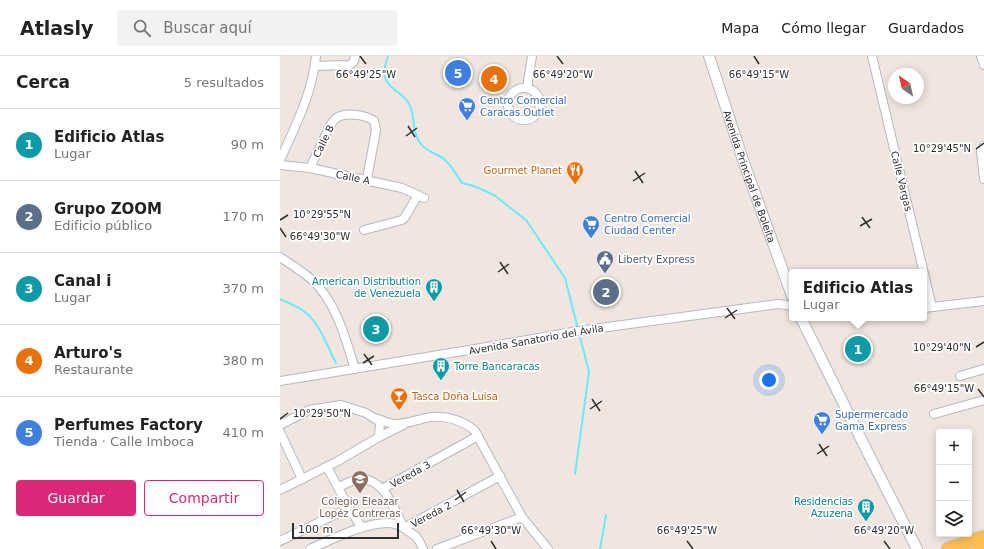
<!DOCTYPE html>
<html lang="es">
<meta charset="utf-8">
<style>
body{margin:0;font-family:"DejaVu Sans",sans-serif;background:#f2f2f2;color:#222}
.controls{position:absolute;right:12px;bottom:12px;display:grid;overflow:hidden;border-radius:4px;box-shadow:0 2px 10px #0003}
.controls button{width:36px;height:36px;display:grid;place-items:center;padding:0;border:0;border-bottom:1px solid #e0e0e0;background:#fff;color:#222;font:20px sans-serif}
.compass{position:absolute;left:608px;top:12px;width:36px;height:36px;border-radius:50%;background:#fff;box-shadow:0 2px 10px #0003;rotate:326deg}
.scale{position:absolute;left:12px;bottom:10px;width:107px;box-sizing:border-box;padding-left:4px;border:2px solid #2e2e2e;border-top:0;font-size:11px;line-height:14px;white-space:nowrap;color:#2e2e2e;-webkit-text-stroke:3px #fff;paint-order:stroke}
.you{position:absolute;left:489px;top:324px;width:14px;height:14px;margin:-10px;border:3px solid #fff;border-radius:50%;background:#1a73e8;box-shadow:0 0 0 6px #1a73e833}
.badge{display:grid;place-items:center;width:26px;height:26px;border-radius:50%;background:#db2777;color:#fff;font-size:13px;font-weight:700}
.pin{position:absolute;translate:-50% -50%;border:2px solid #fff;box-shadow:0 1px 4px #0006}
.popup{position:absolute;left:509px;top:213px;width:138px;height:52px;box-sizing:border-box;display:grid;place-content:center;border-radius:4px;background:#fff;filter:drop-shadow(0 1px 3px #0005);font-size:13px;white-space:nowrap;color:#767676}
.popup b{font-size:15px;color:#222}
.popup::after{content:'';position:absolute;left:50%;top:100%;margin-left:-8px;border:8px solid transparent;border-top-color:#fff}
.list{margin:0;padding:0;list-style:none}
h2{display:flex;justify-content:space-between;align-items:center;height:52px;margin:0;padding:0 16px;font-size:17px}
h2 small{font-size:13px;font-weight:400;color:#767676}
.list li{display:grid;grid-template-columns:26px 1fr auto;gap:12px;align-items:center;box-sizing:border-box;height:72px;padding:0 16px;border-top:1px solid #e0e0e0}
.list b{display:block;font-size:15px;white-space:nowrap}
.list p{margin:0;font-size:13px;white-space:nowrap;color:#767676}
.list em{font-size:13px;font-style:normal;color:#767676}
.actions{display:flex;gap:8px;padding:12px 16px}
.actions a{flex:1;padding:9px 0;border:1px solid #db2777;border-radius:4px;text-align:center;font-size:14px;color:#db2777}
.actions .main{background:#db2777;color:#fff}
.icon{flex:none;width:22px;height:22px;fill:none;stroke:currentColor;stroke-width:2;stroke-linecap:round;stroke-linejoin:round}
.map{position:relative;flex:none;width:704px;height:493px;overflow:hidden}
header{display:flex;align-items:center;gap:24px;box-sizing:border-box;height:56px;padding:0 20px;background:#fff;border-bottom:1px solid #e0e0e0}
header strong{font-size:19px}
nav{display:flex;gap:22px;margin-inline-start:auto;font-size:14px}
.search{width:280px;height:36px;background:#f2f2f2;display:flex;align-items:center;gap:10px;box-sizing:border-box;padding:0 14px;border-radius:4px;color:#767676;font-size:15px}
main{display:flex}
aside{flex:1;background:#fff}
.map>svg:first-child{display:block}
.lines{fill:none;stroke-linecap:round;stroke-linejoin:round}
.stream{stroke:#69eafb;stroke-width:2}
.minor-casing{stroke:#b3b8c2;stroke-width:10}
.tertiary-casing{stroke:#b3b8c2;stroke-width:12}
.primary-casing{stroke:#c9c9c9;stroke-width:15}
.minor{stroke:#fff;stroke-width:8}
.tertiary{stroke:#fff;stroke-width:10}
.primary{stroke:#ffbe55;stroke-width:13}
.ticks{fill:none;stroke:#2e2e2e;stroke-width:1.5}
.labels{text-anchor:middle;stroke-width:3.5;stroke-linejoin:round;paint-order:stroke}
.shop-label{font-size:10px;fill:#366cbe;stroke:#fff;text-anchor:start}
.street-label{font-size:10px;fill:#2e2e2e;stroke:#fff}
.food-label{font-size:10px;fill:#c56008;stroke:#fff;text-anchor:end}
.service-label{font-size:10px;fill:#4e5e75;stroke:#fff;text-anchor:start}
.culture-label{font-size:10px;fill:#0d838f;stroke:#fff;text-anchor:end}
.education-label{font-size:10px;fill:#785e54;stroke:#fff}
.ticks-label{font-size:10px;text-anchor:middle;fill:#2e2e2e;stroke:#fff;stroke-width:3.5;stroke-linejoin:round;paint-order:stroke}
</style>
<header>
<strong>Atlasly</strong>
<div class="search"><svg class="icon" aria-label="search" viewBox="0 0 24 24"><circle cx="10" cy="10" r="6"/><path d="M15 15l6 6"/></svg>Buscar aquí</div>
<nav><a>Mapa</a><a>Cómo llegar</a><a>Guardados</a></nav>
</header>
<main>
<aside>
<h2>Cerca<small>5 resultados</small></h2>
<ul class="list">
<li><span class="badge" style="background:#0f9aa8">1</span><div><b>Edificio Atlas</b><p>Lugar</p></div><em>90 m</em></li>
<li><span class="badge" style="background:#5c6f8a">2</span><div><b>Grupo ZOOM</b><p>Edificio público</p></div><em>170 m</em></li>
<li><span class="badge" style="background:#0f9aa8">3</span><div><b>Canal i</b><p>Lugar</p></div><em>370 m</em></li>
<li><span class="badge" style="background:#e8710a">4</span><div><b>Arturo's</b><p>Restaurante</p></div><em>380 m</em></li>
<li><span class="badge" style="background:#3f7fe0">5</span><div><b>Perfumes Factory</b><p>Tienda · Calle Imboca</p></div><em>410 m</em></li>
</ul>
<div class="actions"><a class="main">Guardar</a><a>Compartir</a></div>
</aside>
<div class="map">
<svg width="704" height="493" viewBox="0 0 704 493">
<rect width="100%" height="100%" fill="#f0e6df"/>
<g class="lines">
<g class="stream">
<path d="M108,0C106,6 103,15 105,21C108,33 124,37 129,48C136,60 131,77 141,88C147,96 156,97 164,103C171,109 177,119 182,127L194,130L214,139L246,164L285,222L298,273"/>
<path d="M0,243C8,247 18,250 25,256C40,268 47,290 56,307"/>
<polyline points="295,418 309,316 299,277"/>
<polyline points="320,493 326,459"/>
</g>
<g class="minor-casing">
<g id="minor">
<polyline points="592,0 652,251"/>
<polyline points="701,0 704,9"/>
<polyline points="35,10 70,9 74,5 75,0"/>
<polyline points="247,32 252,0"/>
<circle cx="244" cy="48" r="16"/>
<polyline points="704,90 701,95 704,123"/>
<path d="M0,104C16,69 32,38 36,0"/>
<polyline points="0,109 30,112 122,132 144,142"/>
<path d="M30,112L51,68C53,65 55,63 58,61C67,56 86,59 94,65L96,74L87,123"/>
<polyline points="84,174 122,164 125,161 138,139"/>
<path d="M0,201C13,210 29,219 39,231C59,255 66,285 75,313"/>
<polyline points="644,252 704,245"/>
<polyline points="680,320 704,313"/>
<polyline points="0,325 195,293 298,275 498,248 512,250"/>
<polyline points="654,358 704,344"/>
<path d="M95,362C102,364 109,368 116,368C129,368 140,362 152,361C168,360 184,365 195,375L242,461L268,493"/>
<polyline points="0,369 29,354 61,349 86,357 100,366 99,381"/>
<polyline points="0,376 22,423"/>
<polyline points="47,411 69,452 82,472"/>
<path d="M59,431C65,428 72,424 79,423C104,421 114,453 123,470C126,476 134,477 137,482C140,485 141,489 143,493"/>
<polyline points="102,433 198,380"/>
<polyline points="0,434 58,405 99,381 123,369"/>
<polyline points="0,485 69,452"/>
<path d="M30,493C51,484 83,467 107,467C113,467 119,469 124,472L220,420"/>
<polyline points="157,493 242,461"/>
</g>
</g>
<g class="tertiary-casing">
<g id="tertiary">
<path id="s1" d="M429,0L463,104L512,240"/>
<polyline points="521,262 589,399 637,493"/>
</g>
</g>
<g class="primary-casing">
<g id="primary">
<polyline points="668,493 704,481"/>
<polyline points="700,493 704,492"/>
</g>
</g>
<use href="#minor" class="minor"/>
<use href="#tertiary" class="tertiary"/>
<use href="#primary" class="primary"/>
</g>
<path class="ticks" d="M80,0L86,8M277,0L283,8M474,0L479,8M128,70L135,81M126,80L137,72M696,93L704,87M355,115L363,127M353,125L365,117M582,161L590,172M0,164L8,159M580,170L592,163M0,172L6,181M220,206L228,218M218,216L229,208M447,252L455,263M445,262L457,254M696,291L704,286M84,298L92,309M83,307L94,300M698,333L704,341M312,343L320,355M310,353L322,345M0,363L8,357M539,388L547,400M537,398L549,390M177,434L184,446M175,444L186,436M211,485L216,493M407,485L413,493M604,485L610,493"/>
<defs>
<g id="supermarket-pin" transform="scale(0.9)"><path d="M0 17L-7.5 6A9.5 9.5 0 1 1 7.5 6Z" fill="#3f7fe0" stroke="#fff"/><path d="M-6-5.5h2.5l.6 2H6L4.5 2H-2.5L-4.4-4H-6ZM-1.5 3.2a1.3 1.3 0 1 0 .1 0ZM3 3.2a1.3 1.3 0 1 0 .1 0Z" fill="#fff"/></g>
<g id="restaurant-pin" transform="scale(0.9)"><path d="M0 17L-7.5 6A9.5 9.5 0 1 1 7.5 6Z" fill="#e8710a" stroke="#fff"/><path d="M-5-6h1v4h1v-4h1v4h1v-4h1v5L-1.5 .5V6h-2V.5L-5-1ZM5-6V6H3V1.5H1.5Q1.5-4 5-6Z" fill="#fff"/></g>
<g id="civic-pin" transform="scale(0.9)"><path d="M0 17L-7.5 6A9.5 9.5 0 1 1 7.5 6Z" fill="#5c6f8a" stroke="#fff"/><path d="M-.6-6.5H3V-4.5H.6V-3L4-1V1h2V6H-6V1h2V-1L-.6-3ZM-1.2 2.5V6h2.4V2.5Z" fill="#fff"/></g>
<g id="building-pin" transform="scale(0.9)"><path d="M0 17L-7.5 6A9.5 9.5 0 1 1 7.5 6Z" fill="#0f9aa8" stroke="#fff"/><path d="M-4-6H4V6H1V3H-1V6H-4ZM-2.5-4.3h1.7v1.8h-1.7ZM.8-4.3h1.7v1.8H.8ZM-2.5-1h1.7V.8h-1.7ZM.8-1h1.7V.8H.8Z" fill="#fff"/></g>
<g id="bar-pin" transform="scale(0.9)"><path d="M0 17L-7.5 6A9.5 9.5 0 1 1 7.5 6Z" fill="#e8710a" stroke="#fff"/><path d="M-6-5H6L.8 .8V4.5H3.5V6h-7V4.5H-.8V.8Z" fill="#fff"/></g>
<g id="school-pin" transform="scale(0.9)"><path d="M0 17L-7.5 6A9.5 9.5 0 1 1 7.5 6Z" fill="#8d6e63" stroke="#fff"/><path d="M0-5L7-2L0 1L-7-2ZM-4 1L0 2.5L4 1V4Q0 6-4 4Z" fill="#fff"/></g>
</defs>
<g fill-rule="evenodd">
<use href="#supermarket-pin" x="187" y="50"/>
<use href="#restaurant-pin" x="295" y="114"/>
<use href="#supermarket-pin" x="311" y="168"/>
<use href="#civic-pin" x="325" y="203"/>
<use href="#building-pin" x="154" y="231"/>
<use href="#building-pin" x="161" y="310"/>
<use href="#bar-pin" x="119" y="340"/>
<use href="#supermarket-pin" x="542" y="364"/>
<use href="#school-pin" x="80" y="423"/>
<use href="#building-pin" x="586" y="451"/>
</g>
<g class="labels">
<g class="shop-label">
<text x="200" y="48">Centro Comercial<tspan x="200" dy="12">Caracas Outlet</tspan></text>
<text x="324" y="166">Centro Comercial<tspan x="324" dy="12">Ciudad Center</tspan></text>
<text x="555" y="362">Supermercado<tspan x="555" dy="12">Gama Express</tspan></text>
</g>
<g class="street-label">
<text transform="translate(43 85) rotate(-64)" y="4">Calle B</text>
<text dy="4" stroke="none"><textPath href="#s1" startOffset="127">Avenida Principal de Boleíta</textPath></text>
<text transform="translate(73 121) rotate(11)" y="4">Calle A</text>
<text transform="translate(622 125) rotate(76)" y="4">Calle Vargas</text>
<text transform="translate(256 283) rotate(-10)" y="4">Avenida Sanatorio del Ávila</text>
<text transform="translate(130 418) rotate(-29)" y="4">Vereda 3</text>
<text transform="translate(151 458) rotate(-28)" y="4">Vereda 2</text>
</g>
<g class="food-label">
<text x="282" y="118">Gourmet Planet</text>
<text x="132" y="344" text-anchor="start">Tasca Doña Luisa</text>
</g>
<g class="service-label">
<text x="338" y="207">Liberty Express</text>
</g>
<g class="culture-label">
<text x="141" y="229">American Distribution<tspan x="141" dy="12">de Venezuela</tspan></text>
<text x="174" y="314" text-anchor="start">Torre Bancaracas</text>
<text x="573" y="449">Residencias<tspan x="573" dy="12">Azuzena</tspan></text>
</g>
<g class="education-label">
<text x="80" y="449">Colegio Eleazar<tspan x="80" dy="12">Lopéz Contreras</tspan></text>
</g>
</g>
<g class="ticks-label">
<text x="86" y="22">66°49'25"W</text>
<text x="283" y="22">66°49'20"W</text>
<text x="479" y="22">66°49'15"W</text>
<text x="662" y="96">10°29'45"N</text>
<text x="42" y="162">10°29'55"N</text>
<text x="40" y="184">66°49'30"W</text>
<text x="662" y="295">10°29'40"N</text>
<text x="664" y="336">66°49'15"W</text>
<text x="42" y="361">10°29'50"N</text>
<text x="211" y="478">66°49'30"W</text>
<text x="407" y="478">66°49'25"W</text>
<text x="604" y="478">66°49'20"W</text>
</g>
</svg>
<div class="controls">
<button>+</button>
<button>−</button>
<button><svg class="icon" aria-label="layers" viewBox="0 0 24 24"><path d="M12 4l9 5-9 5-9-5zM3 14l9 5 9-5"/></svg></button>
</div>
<svg class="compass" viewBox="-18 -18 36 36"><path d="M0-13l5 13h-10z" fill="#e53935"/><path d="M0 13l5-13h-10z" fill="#767676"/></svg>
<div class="scale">100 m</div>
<div class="you"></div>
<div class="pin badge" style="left:578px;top:293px;background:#0f9aa8">1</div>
<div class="popup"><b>Edificio Atlas</b>Lugar</div>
<div class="pin badge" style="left:326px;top:236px;background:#5c6f8a">2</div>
<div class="pin badge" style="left:96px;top:273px;background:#0f9aa8">3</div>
<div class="pin badge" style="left:214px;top:23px;background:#e8710a">4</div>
<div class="pin badge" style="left:178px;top:17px;background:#3f7fe0">5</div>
</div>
</main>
